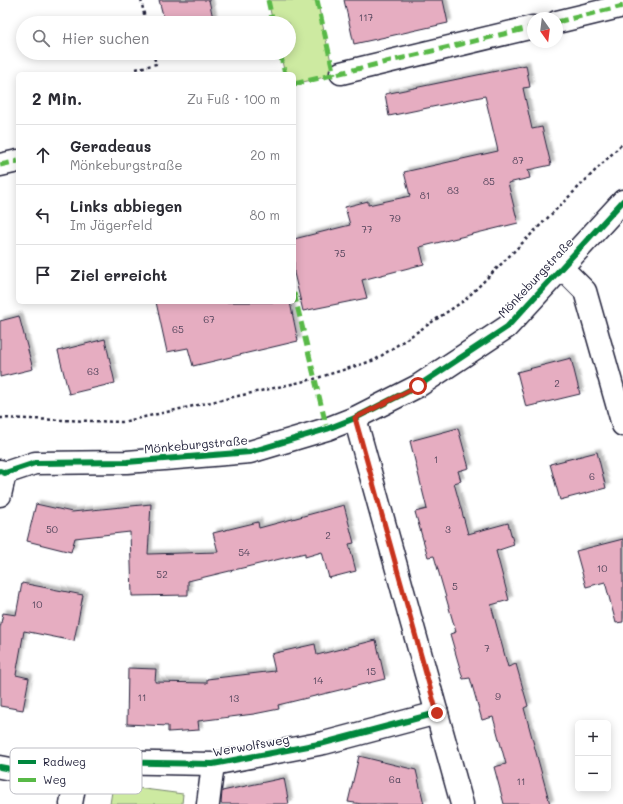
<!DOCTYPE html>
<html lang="de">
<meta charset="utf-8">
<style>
body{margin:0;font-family:Mali,sans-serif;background:#f2f2f3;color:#2b2b33}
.controls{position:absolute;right:12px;bottom:12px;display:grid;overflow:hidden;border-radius:6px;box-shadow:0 2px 10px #0003}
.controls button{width:36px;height:36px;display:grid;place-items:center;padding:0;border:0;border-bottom:1px solid #e1e1e2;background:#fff;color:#2b2b33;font:20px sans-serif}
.compass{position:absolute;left:527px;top:12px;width:36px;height:36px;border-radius:50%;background:#fff;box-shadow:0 2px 10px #0003;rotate:166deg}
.stop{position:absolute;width:12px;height:12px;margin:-9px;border:3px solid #c8321e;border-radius:50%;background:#fff}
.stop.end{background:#c8321e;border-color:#fff;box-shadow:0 1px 4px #0008}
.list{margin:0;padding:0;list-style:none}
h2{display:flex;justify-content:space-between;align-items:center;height:52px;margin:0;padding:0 16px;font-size:17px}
h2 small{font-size:13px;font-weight:400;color:#7c7c81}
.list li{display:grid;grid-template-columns:26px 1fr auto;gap:12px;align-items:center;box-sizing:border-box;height:60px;padding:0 16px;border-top:1px solid #e1e1e2}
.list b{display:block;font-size:15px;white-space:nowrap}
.list p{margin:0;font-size:13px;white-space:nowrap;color:#7c7c81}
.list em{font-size:13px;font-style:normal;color:#7c7c81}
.icon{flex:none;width:22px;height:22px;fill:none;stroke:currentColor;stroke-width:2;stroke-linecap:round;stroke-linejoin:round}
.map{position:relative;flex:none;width:623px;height:804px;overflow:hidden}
.search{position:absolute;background:#fff;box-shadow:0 2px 10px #0003;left:16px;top:16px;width:280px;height:44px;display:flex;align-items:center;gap:10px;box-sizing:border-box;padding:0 14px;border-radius:22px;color:#7c7c81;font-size:15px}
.panel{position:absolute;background:#fff;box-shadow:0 2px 10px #0003;left:16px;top:72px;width:280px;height:232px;border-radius:6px}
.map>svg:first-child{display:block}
.green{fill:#cdeaa1;stroke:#78866e}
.building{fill:#e6adc1;stroke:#22223b;filter:url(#shadow)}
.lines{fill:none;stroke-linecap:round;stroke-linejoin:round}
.minor-casing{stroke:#22223b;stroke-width:25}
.path{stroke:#22223b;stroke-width:2.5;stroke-dasharray:3 3;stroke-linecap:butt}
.minor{stroke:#fff;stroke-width:22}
.quiet{stroke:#58b947;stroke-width:5;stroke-dasharray:10 5;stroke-linecap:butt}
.cycleway-casing{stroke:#fff;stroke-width:8}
.cycleway{stroke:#00873e;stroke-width:6}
.route{stroke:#c8321e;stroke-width:5}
.labels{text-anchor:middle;stroke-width:3;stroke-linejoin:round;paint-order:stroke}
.number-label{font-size:10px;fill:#53455c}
.street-label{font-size:12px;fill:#22223b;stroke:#fff}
.key{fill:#fff;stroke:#bdbdc4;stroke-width:1}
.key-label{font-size:11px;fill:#22223b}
</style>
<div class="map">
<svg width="623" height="804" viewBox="0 0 623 804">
<defs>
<filter id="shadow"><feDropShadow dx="3.5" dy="-3.5" stdDeviation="1" flood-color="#0004"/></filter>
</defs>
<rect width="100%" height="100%" fill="#fff"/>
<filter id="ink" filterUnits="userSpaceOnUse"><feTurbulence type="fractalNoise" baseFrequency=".025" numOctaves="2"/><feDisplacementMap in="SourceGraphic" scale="8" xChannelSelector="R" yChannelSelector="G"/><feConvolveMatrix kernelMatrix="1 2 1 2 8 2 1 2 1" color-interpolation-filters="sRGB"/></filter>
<g filter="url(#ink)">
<g class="green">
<polygon points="268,0 317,0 334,75 294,84 294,74 285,74 280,53 289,53 289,23 273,23"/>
<polygon points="113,785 183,794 182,804 110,804"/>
</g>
<g class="building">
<polygon points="159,0 209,0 214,23 165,23"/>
<polygon points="344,0 443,0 448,23 354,44"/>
<polygon points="526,65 530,87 523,88 532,129 542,127 551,165 528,170 530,178 508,183 518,223 420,247 424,264 362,280 367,298 303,311 294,273 294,239 350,225 345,207 368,201 368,205 410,196 404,172 498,151 485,96 389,116 385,94"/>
<polygon points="156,302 290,302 298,341 193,366 188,348 167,352"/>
<polygon points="19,316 33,369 0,377 0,321"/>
<polygon points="105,339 115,383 69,394 58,351"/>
<polygon points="571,358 580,394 526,407 517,372"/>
<polygon points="458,428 469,468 458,471 461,481 454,483 468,534 508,523 514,545 496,551 509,600 491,605 508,667 516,664 528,706 524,708 550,804 504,804 494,767 506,764 493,717 482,720 470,678 463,679 450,634 456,632 434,556 428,557 415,512 427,509 410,441"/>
<polygon points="597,452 606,488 560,500 550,464"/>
<polygon points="36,504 72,512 151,504 148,554 218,552 213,533 258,522 259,528 344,505 354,543 349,544 356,571 329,578 322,552 305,557 305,553 188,581 188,595 132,596 130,532 75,538 71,552 27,541"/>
<polygon points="623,539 623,622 616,623 605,582 586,587 576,551"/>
<polygon points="22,583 83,595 74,641 24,631 16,675 29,678 23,710 0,706 0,628 3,613 16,615"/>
<polygon points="376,640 385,679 278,705 279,709 254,714 198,721 199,730 168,732 168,726 127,724 128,668 156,669 155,682 207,683 207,679 275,671 271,654 315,644 317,655"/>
<polygon points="359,756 416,770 424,804 362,804 348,802"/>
<polygon points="284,778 289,804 221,804 222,791"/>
</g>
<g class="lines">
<g class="minor-casing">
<g id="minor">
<polyline points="557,22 623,6"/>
<polyline points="341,73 533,27"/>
<polyline points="0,165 18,161"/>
<polyline points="561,267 585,291 623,425"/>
<polyline points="355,418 462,804"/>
<polyline points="0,471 5,473 35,463 127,462 250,452 327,429 355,418 418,386 507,327 623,201"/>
<polyline points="0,495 5,473"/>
<polyline points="0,767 75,781 99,762 213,764 324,743 437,713"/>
<polyline points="71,804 75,781"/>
<polyline points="208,804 213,764"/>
</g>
</g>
<g class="path">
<polyline points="141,0 146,23"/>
<polyline points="136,69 156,64 153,53"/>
<polyline points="0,418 122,422 314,379 375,360 465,300 623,143"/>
</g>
<use href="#minor" class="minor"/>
<g class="quiet">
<polyline points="268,0 273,23"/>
<polyline points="317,0 334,75"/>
<polyline points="557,22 623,6"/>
<polyline points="280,53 285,74"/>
<polyline points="294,84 533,27"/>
<polyline points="0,165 18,161"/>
<polyline points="294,293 327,429"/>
</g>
<g class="cycleway-casing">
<g id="cycleway">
<polyline points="0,471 5,473 35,463 127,462 250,452 327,429 355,418 418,386 507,327 623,201"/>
<polyline points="0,767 75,781 99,762 213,764 324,743 437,713"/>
</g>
</g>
<use href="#cycleway" class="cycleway"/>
</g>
</g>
<g class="lines" filter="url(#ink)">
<polyline class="route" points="418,386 355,418 437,713"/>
</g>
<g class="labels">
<g class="number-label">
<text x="366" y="21">117</text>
<text x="518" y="164">87</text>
<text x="489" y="185">85</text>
<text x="453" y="194">83</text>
<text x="425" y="199">81</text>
<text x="395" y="222">79</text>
<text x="367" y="233">77</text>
<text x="340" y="257">75</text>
<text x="209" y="323">67</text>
<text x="178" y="333">65</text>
<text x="93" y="375">63</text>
<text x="557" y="387">2</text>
<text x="436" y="463">1</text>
<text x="592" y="480">6</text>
<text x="52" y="533">50</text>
<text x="448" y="533">3</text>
<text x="328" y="539">2</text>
<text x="244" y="556">54</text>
<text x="602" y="572">10</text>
<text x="162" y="578">52</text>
<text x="455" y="590">5</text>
<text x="37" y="608">10</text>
<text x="487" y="652">7</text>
<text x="371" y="675">15</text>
<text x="318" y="684">14</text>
<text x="498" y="700">9</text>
<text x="142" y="701">11</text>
<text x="234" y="702">13</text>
<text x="395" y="783">6a</text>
<text x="521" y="785">11</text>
</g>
<g class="street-label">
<text transform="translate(536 278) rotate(-47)" y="4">Mönkeburgstraße</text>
<text transform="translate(196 445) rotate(-5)" y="4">Mönkeburgstraße</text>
<text transform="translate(251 746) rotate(-10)" y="4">Werwolfsweg</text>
</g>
</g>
<rect x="10" y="748" width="132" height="46" rx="6" class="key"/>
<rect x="18" y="760" width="18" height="4" fill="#00873e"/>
<rect x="18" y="778" width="18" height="4" fill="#58b947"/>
<g class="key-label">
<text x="43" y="766">Radweg</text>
<text x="43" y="784">Weg</text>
</g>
</svg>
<div class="controls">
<button>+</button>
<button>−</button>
</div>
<svg class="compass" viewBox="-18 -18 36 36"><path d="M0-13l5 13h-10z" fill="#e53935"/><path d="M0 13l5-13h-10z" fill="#7c7c81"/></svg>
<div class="stop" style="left:418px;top:386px"></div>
<div class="stop end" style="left:437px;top:713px"></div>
<div class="search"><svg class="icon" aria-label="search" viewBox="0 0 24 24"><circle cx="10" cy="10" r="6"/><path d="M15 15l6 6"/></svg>Hier suchen</div>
<section class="panel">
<h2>2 Min.<small>Zu Fuß · 100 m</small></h2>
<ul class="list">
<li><svg class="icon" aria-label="ahead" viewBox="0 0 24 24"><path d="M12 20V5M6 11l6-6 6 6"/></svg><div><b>Geradeaus</b><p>Mönkeburgstraße</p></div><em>20 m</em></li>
<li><svg class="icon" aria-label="left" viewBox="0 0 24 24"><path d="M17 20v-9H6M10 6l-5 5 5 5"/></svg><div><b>Links abbiegen</b><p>Im Jägerfeld</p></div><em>80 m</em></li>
<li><svg class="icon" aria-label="arrive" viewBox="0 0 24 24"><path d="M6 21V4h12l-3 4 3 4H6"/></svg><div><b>Ziel erreicht</b></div></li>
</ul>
</section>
</div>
